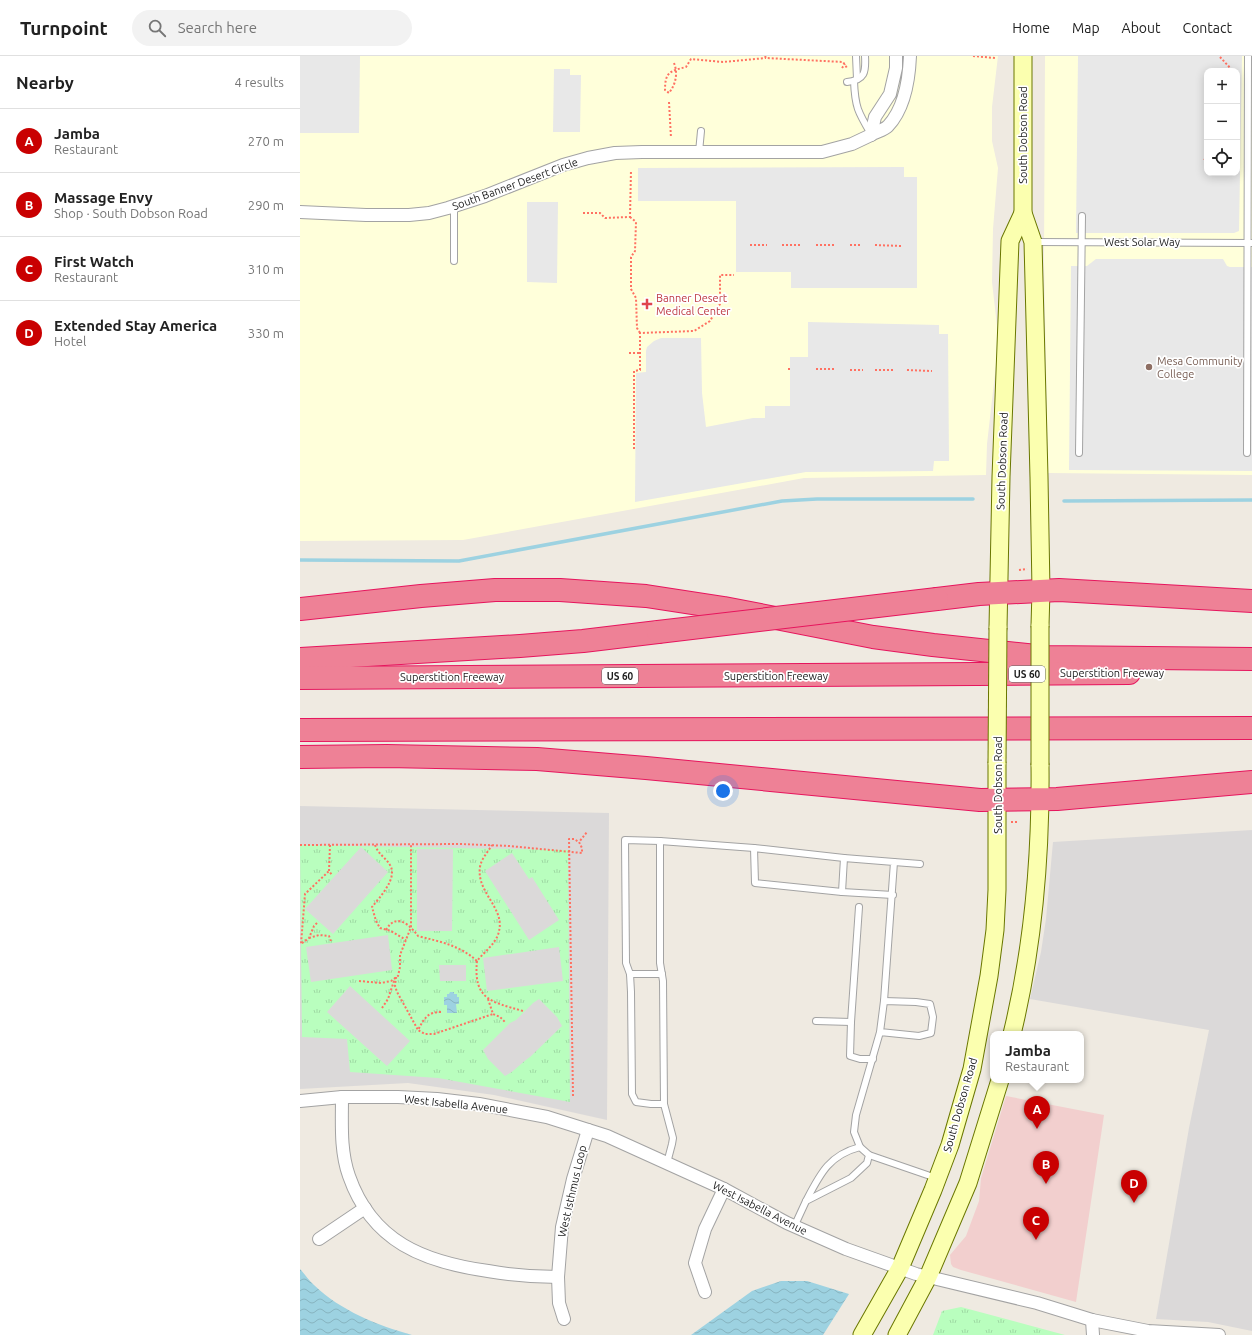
<!DOCTYPE html>
<meta charset="utf-8">
<style>
body{margin:0;font-family:Ubuntu,sans-serif;background:#f2f2f2;color:#222}
.controls{position:absolute;right:12px;top:12px;display:grid;overflow:hidden;border-radius:8px;box-shadow:0 2px 10px #0003}
.controls button{width:36px;height:36px;display:grid;place-items:center;padding:0;border:0;border-bottom:1px solid #e0e0e0;background:#fff;color:#222;font:20px sans-serif}
.you{position:absolute;left:423px;top:735px;width:14px;height:14px;margin:-10px;border:3px solid #fff;border-radius:50%;background:#1a73e8;box-shadow:0 0 0 6px #1a73e833}
.badge{display:grid;place-items:center;width:26px;height:26px;border-radius:50%;background:#c90001;color:#fff;font-size:13px;font-weight:700}
.pin{position:absolute;translate:-50% -33px;filter:drop-shadow(0 1px 2px #0008)}
.pin::after{content:'';position:absolute;top:21px;width:14px;height:12px;background:inherit;clip-path:polygon(0 0,100% 0,50% 100%)}
.popup{position:absolute;left:690px;top:975px;width:94px;height:52px;box-sizing:border-box;display:grid;place-content:center;border-radius:8px;background:#fff;filter:drop-shadow(0 1px 3px #0005);font-size:13px;white-space:nowrap;color:#767676}
.popup b{font-size:15px;color:#222}
.popup::after{content:'';position:absolute;left:50%;top:100%;margin-left:-8px;border:8px solid transparent;border-top-color:#fff}
.list{margin:0;padding:0;list-style:none}
h2{display:flex;justify-content:space-between;align-items:center;height:52px;margin:0;padding:0 16px;font-size:17px}
h2 small{font-size:13px;font-weight:400;color:#767676}
.list li{display:grid;grid-template-columns:26px 1fr auto;gap:12px;align-items:center;box-sizing:border-box;height:64px;padding:0 16px;border-top:1px solid #e0e0e0}
.list b{display:block;font-size:15px;white-space:nowrap}
.list p{margin:0;font-size:13px;white-space:nowrap;color:#767676}
.list em{font-size:13px;font-style:normal;color:#767676}
.icon{flex:none;width:22px;height:22px;fill:none;stroke:currentColor;stroke-width:2;stroke-linecap:round;stroke-linejoin:round}
.map{position:relative;flex:none;width:952px;height:1279px;overflow:hidden}
header{display:flex;align-items:center;gap:24px;box-sizing:border-box;height:56px;padding:0 20px;background:#fff;border-bottom:1px solid #e0e0e0}
header strong{font-size:19px}
nav{display:flex;gap:22px;margin-inline-start:auto;font-size:14px}
.search{width:280px;height:36px;background:#f2f2f2;display:flex;align-items:center;gap:10px;box-sizing:border-box;padding:0 14px;border-radius:22px;color:#767676;font-size:15px}
main{display:flex}
aside{flex:1;background:#fff}
.map>svg:first-child{display:block}
.residential{fill:#dbd9d9}
.commercial{fill:#f2cfce}
.education{fill:#ffffda;fill-rule:evenodd}
.park{fill:url(#park-tufts);fill-rule:evenodd}
.parking{fill:#e8e8e8;fill-rule:evenodd}
.water{fill:url(#water-waves)}
.lines{fill:none;stroke-linecap:round;stroke-linejoin:round}
.stream{stroke:#9dd2e1;stroke-width:3.5}
.lane-casing{stroke:#a3a3a3;stroke-width:8}
.street-casing{stroke:#a3a3a3;stroke-width:14}
.secondary-casing{stroke:#6a7700;stroke-width:19}
.highway-casing{stroke:#e6155d;stroke-width:24}
.path{stroke:#ff7162;stroke-width:2;stroke-dasharray:2 2;stroke-linecap:butt}
.lane{stroke:#fff;stroke-width:6}
.street{stroke:#fff;stroke-width:12}
.secondary{stroke:#fbffaf;stroke-width:17}
.highway{stroke:#ee8196;stroke-width:22}
.secondary-bridge-casing{stroke:#6a7700;stroke-width:19;stroke-linecap:butt}
.highway-bridge-casing{stroke:#e6155d;stroke-width:24;stroke-linecap:butt}
.secondary-bridge{stroke:#fbffaf;stroke-width:17}
.highway-bridge{stroke:#ee8196;stroke-width:22}
.health-dot{fill:#e0444e;stroke:#fff;stroke-width:1.5}
.education-dot{fill:#8d6e63;stroke:#fff;stroke-width:1.5}
.labels{text-anchor:middle;stroke-width:3.5;stroke-linejoin:round;paint-order:stroke}
.shield{fill:#fff;stroke:#606060;stroke-width:1}
.shield-label{font-size:10px;font-weight:bold;fill:#1c1c1c}
.street-label{font-size:11px;fill:#1c1c1c;stroke:#fff}
.health-label{font-size:11px;fill:#be3a42;stroke:#fff;text-anchor:start}
.education-label{font-size:11px;fill:#785e54;stroke:#fff;text-anchor:start}
</style>
<header>
<strong>Turnpoint</strong>
<div class="search"><svg class="icon" aria-label="search" viewBox="0 0 24 24"><circle cx="10" cy="10" r="6"/><path d="M15 15l6 6"/></svg>Search here</div>
<nav><a>Home</a><a>Map</a><a>About</a><a>Contact</a></nav>
</header>
<main>
<aside>
<h2>Nearby<small>4 results</small></h2>
<ul class="list">
<li><span class="badge">A</span><div><b>Jamba</b><p>Restaurant</p></div><em>270 m</em></li>
<li><span class="badge">B</span><div><b>Massage Envy</b><p>Shop · South Dobson Road</p></div><em>290 m</em></li>
<li><span class="badge">C</span><div><b>First Watch</b><p>Restaurant</p></div><em>310 m</em></li>
<li><span class="badge">D</span><div><b>Extended Stay America</b><p>Hotel</p></div><em>330 m</em></li>
</ul>
</aside>
<div class="map">
<svg width="952" height="1279" viewBox="0 0 952 1279">
<defs>
<pattern id="park-tufts" width="24" height="20" patternUnits="userSpaceOnUse"><rect width="24" height="20" fill="#b9febe"/><path d="M3 7l-1-3M5 7V3M7 7l1-3M15 17l-1-3M17 17v-4M19 17l1-3" fill="none" stroke="#9ed9a3"/></pattern>
<pattern id="water-waves" width="16" height="10" patternUnits="userSpaceOnUse"><rect width="16" height="10" fill="#9dd2e1"/><path d="M0 5q4-4 8 0t8 0" fill="none" stroke="#87b4c0"/></pattern>
</defs>
<rect width="100%" height="100%" fill="#efeae1"/>
<g class="residential">
<polygon points="0,750 309,757 307,1064 194,1039 108,1027 0,1033"/>
<polygon points="952,774 952,1275 908,1266 856,1263 889,1072 909,974 730,943 741,896 746,863 753,786"/>
</g>
<polygon class="commercial" points="706,1040 804,1059 776,1246 661,1214 653,1211 651,1208 650,1199 666,1180 679,1145 681,1122"/>
<g class="education">
<polygon points="0,0 698,0 692,51 692,85 698,112 693,173 692,226 697,270 697,300 687,388 686,419 504,422 163,484 0,485"/>
<path d="M745,0H952V419L748,417L744,205ZM907,15H937V117H907Z"/>
</g>
<g class="park">
<path d="M0,789L268,794L270,1046L138,1022L50,1016L47,983L2,981ZM61,791L88,816L33,878L5,853ZM117,793H153L152,875H117ZM212,797L229,823L232,821L259,864L229,884L185,815ZM88,879L92,914L11,926L6,891ZM259,891L263,925L187,935L183,902ZM139,909H166V925H140ZM50,930L110,985L87,1010L27,956ZM150,938L157,941L159,948L144,949V941H147ZM239,943L257,961L262,970L230,1001C221,1007 215,1015 205,1020L188,1003L183,994L210,967L216,964L233,947Z"/>
<polygon points="661,1251 765,1279 633,1279 642,1255"/>
</g>
<g class="parking">
<polygon points="0,0 60,0 59,77 0,77"/>
<path d="M778,0H942L939,175L934,177H776ZM907,15H937V117H907Z"/>
<polygon points="254,13 270,13 270,19 281,19 280,76 253,76"/>
<polygon points="604,111 604,121 617,121 617,232 491,232 491,216 436,216 436,145 338,145 338,112"/>
<polygon points="227,146 258,146 257,227 227,226"/>
<polygon points="796,203 923,203 927,210 930,211 952,211 952,415 769,414 771,210 787,210"/>
<polygon points="508,266 639,269 639,278 648,278 649,405 634,405 633,415 506,416 335,446 336,317 346,316 346,295 347,291 354,285 361,282 401,282 402,337 406,371 453,362 465,362 465,350 490,350 490,301 508,301"/>
</g>
<g class="water">
<polygon points="150,936 154,936 154,938 157,938 157,941 159,941 159,948 156,948 157,957 147,957 147,949 144,949 144,941 147,941 147,938 149,938"/>
<path d="M0,1213C5,1218 9,1225 14,1229C41,1255 77,1269 112,1279H0Z"/>
<polygon points="481,1225 507,1225 549,1238 523,1279 391,1279 452,1235"/>
</g>
<g class="lines">
<g class="stream">
<polyline points="764,445 952,444"/>
<polyline points="0,504 159,505 482,445 517,443 673,443"/>
</g>
<g class="lane-casing">
<g id="lane">
<polyline points="556,0 557,23"/>
<path d="M554,25C555,51 558,56 571,78"/>
<path d="M547,26C565,24 566,16 565,0"/>
<polyline points="399,96 401,75"/>
<polyline points="734,186 952,187"/>
<polyline points="154,205 154,151"/>
<polyline points="779,397 782,160"/>
<polyline points="947,397 948,0"/>
<polyline points="360,785 454,792"/>
<polyline points="594,806 620,808"/>
<polyline points="542,836 455,827 454,792 544,802"/>
<polyline points="559,851 551,966 550,1000 560,1003 573,1003"/>
<polyline points="330,918 362,918"/>
<polyline points="584,945 594,806 544,802 542,836 593,839"/>
<polyline points="516,965 551,966"/>
<polyline points="364,1048 351,1048 336,1046 332,1038 331,936 330,918 326,907 325,784 360,785 360,907 363,925 364,1048 373,1082 372,1088 367,1107"/>
<polyline points="569,1099 636,1122"/>
<path d="M506,1145C520,1118 529,1099 560,1091"/>
<polyline points="494,1171 506,1145 551,1122 567,1107 569,1099 560,1091 554,1076 556,1059 580,976 619,980 631,977 633,961 630,948 616,946 584,945 580,976"/>
</g>
</g>
<g class="street-casing">
<g id="street">
<path d="M596,0V12L590,38L575,61L571,79C576,76 584,74 588,70C605,52 609,24 610,0"/>
<polyline points="0,156 66,159 109,159 129,157 148,152 185,140 263,109 288,102 315,97 342,96 522,96 552,88 571,79"/>
<path d="M42,1041C42,1067 40,1095 49,1120C72,1186 124,1206 188,1215C211,1219 234,1221 258,1221"/>
<polyline points="0,1045 42,1041 98,1041 137,1043 179,1048 247,1061 307,1080 424,1133 487,1167 546,1193 616,1218 737,1247 792,1264 848,1275 919,1279"/>
<polyline points="19,1183 65,1152"/>
<polyline points="405,1236 395,1207 405,1173 424,1133"/>
<polyline points="264,1263 259,1247 258,1221 262,1171 273,1123 288,1074"/>
<polyline points="792,1264 793,1279"/>
</g>
</g>
<g class="secondary-casing">
<g id="secondary">
<polyline points="723,0 723,157 733,186 739,421 741,534 740,570"/>
<polyline points="698,572 701,421 710,185 723,157"/>
<path d="M712,978C733,892 741,798 740,709"/>
<polyline points="562,1279 600,1212 633,1134 650,1089 672,1013 689,920 695,874 697,834 697,707"/>
<polyline points="597,1279 628,1221 668,1127 700,1024"/>
</g>
</g>
<g class="highway-casing">
<g id="highway">
<polyline points="637,543 679,538 759,534 952,545"/>
<polyline points="0,553 121,540 195,534 260,534 346,540 424,552 573,581 633,589 746,601 952,603"/>
<polyline points="0,603 220,590 283,585 358,576"/>
<polyline points="0,622 829,617"/>
<polyline points="0,674 952,672"/>
<polyline points="0,701 87,700 237,703 346,712 680,744 757,743 952,726"/>
</g>
</g>
<g class="path">
<polyline points="465,0 466,2 543,6 547,12"/>
<polyline points="673,0 695,2"/>
<polyline points="920,1 933,15"/>
<path d="M374,7C378,17 376,28 369,37L365,34C365,16 370,15 386,11L391,3L423,6L466,2"/>
<polyline points="542,12 545,8"/>
<polyline points="369,46 371,82"/>
<polyline points="904,104 907,101"/>
<polyline points="283,157 300,157 305,162 330,161 331,114"/>
<polyline points="330,161 336,166 335,195 331,201 331,233 336,242 337,272 340,277"/>
<polyline points="450,189 467,189"/>
<polyline points="482,189 500,189"/>
<polyline points="516,189 535,189"/>
<polyline points="550,189 562,189"/>
<polyline points="575,189 601,190"/>
<polyline points="329,297 340,297"/>
<polyline points="488,313 491,313"/>
<polyline points="516,313 535,313"/>
<polyline points="550,314 563,314"/>
<polyline points="575,314 594,314"/>
<polyline points="607,314 632,315"/>
<polyline points="334,393 334,315 340,314 340,277 394,275 410,265 420,248 420,219 434,219"/>
<polyline points="719,514 727,513"/>
<polyline points="711,766 718,766"/>
<polyline points="0,789 161,788 209,790 282,797 282,792 279,786 287,776"/>
<polyline points="30,789 29,815 32,819"/>
<path d="M75,789C78,798 86,802 90,809C98,822 80,841 72,851L76,865L80,872L91,875L106,884"/>
<polyline points="17,867 14,870 9,882 1,888 5,838 29,815"/>
<path d="M86,874C96,856 110,869 118,880C141,886 159,889 177,905C184,896 197,887 199,875C205,852 176,836 180,811C181,803 188,796 192,789"/>
<polyline points="9,882 19,879 29,880 31,885"/>
<path d="M177,905C173,944 192,946 223,955"/>
<polyline points="96,921 95,930 97,936 118,974"/>
<polyline points="59,925 81,927 91,925 98,920 100,911 100,899 111,871 111,789"/>
<polyline points="188,943 193,958 200,961 206,967"/>
<polyline points="82,952 88,943 95,922"/>
<path d="M141,956C127,956 124,963 118,974L125,978H134L193,958"/>
<polyline points="273,1040 269,783 274,783 279,786"/>
</g>
<use href="#lane" class="lane"/>
<use href="#street" class="street"/>
<use href="#secondary" class="secondary"/>
<use href="#highway" class="highway"/>
<g class="secondary-bridge-casing">
<g id="secondary-bridge">
<polyline points="697,707 698,572"/>
<polyline points="740,709 740,570"/>
</g>
</g>
<g class="highway-bridge-casing">
<polyline id="highway-bridge" points="358,576 637,543"/>
</g>
<use href="#secondary-bridge" class="secondary-bridge"/>
<use href="#highway-bridge" class="highway-bridge"/>
</g>
<path class="health-dot" d="M345 242h4v4h4v4h-4v4h-4v-4h-4v-4h4z"/>
<circle class="education-dot" cx="849" cy="311" r="4"/>
<g class="labels">
<g class="shield">
<rect x="709" y="610" width="36" height="16" rx="3"/>
<rect x="302" y="612" width="36" height="16" rx="3"/>
</g>
<g class="shield-label">
<text x="727" y="622">US 60</text>
<text x="320" y="624">US 60</text>
</g>
<g class="street-label">
<text transform="translate(723 79) rotate(-90)" y="4">South Dobson Road</text>
<text transform="translate(215 128) rotate(-20)" y="4">South Banner Desert Circle</text>
<text x="842" y="190">West Solar Way</text>
<text transform="translate(702 405) rotate(-88)" y="4">South Dobson Road</text>
<text x="812" y="621">Superstition Freeway</text>
<text x="476" y="624">Superstition Freeway</text>
<text x="152" y="625">Superstition Freeway</text>
<text transform="translate(698 729) rotate(-90)" y="4">South Dobson Road</text>
<text transform="translate(156 1048) rotate(6)" y="4">West Isabella Avenue</text>
<text transform="translate(660 1049) rotate(-74)" y="4">South Dobson Road</text>
<text transform="translate(272 1135) rotate(-77)" y="4">West Isthmus Loop</text>
<text transform="translate(460 1152) rotate(27)" y="4">West Isabella Avenue</text>
</g>
<g class="health-label">
<text x="356" y="246">Banner Desert<tspan x="356" dy="13">Medical Center</tspan></text>
</g>
<g class="education-label">
<text x="857" y="309">Mesa Community<tspan x="857" dy="13">College</tspan></text>
</g>
</g>
</svg>
<div class="controls">
<button>+</button>
<button>−</button>
<button><svg class="icon" aria-label="locate" viewBox="0 0 24 24"><circle cx="12" cy="12" r="6"/><path d="M12 2v4M12 18v4M2 12h4M18 12h4"/></svg></button>
</div>
<div class="you"></div>
<div class="pin badge" style="left:737px;top:1073px">A</div>
<div class="popup"><b>Jamba</b>Restaurant</div>
<div class="pin badge" style="left:746px;top:1128px">B</div>
<div class="pin badge" style="left:736px;top:1184px">C</div>
<div class="pin badge" style="left:834px;top:1147px">D</div>
</div>
</main>
